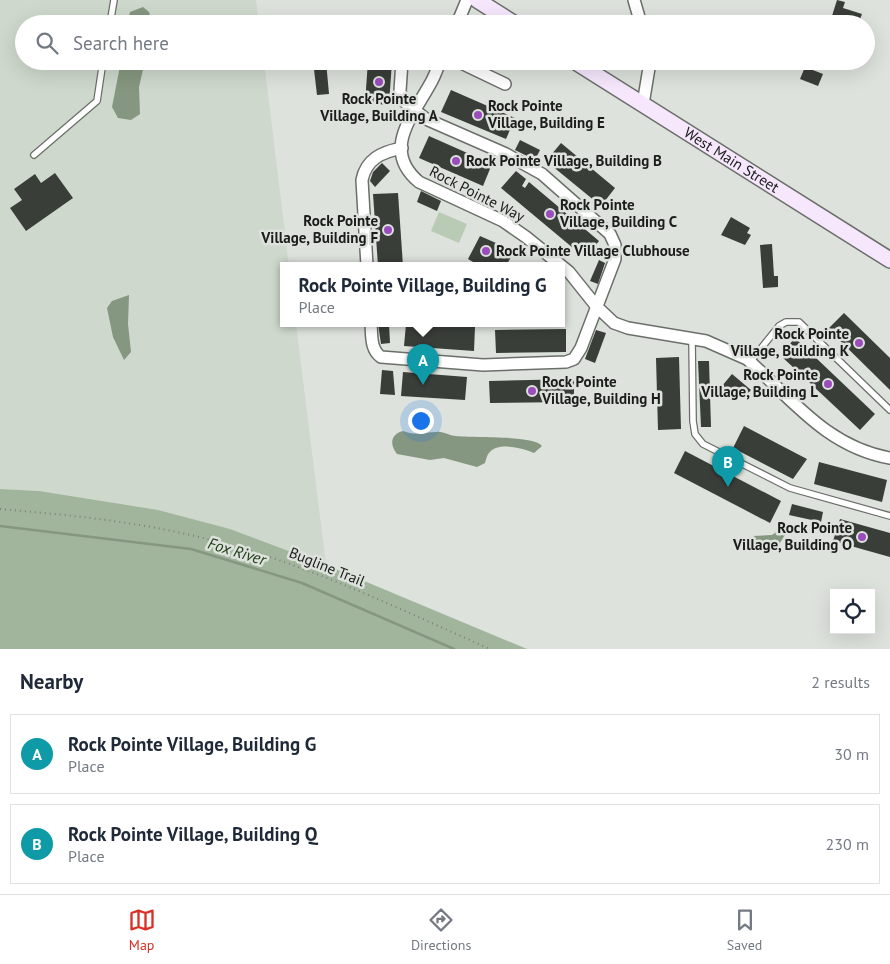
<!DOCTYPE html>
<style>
body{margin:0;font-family:"PT Sans",sans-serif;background:#f2f2f3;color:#1f2937}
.controls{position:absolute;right:15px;bottom:15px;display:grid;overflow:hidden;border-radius:0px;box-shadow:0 5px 20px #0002}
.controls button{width:45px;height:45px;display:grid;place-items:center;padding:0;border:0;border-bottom:1px solid #e0e1e3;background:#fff;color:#1f2937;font:25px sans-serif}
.you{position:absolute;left:420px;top:420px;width:18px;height:18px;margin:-12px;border:4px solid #fff;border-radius:50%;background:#1a73e8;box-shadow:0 0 0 8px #1a73e833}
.badge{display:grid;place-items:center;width:32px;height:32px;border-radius:50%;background:#d93025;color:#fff;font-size:16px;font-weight:700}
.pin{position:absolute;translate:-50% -41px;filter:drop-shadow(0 1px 2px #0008)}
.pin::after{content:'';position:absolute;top:26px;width:18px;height:15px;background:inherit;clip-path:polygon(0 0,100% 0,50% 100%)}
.popup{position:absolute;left:280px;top:262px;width:285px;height:65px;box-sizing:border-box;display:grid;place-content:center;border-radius:0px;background:#fff;filter:drop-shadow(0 1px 4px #0005);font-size:16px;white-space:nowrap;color:#747a83}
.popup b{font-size:19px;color:#1f2937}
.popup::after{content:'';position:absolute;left:50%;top:100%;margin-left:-10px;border:10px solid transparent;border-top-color:#fff}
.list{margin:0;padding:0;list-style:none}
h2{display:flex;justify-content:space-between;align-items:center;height:65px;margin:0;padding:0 20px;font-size:21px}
h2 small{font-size:16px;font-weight:400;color:#747a83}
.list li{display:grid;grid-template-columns:32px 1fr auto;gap:15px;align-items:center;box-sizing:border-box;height:80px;margin:0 10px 10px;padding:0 10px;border:1px solid #e0e1e3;border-radius:0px}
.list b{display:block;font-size:19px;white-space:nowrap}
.list p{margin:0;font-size:16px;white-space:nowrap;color:#747a83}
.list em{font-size:16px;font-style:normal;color:#747a83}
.icon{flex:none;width:28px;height:28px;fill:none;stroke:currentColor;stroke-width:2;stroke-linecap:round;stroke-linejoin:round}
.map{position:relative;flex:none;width:890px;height:649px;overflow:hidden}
.search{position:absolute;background:#fff;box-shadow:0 5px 20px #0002;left:15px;right:15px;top:15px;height:55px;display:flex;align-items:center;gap:12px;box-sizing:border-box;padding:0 18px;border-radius:28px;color:#747a83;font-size:19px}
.sheet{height:245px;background:#fff}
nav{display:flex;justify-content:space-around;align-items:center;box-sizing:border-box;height:70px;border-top:1px solid #e0e1e3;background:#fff;font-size:14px;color:#747a83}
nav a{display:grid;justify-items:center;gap:2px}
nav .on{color:#d93025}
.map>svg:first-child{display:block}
.built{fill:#ced8cc}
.green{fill:#b9cbb5}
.forest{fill:#a1b59d}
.water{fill:#859780}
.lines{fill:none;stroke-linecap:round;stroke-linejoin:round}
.stream{stroke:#859780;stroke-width:2.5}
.building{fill:#3a3e39}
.service-casing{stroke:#6b6f6a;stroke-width:8}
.minor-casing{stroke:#6b6f6a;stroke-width:14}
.secondary-casing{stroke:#6b6f6a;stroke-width:18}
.path{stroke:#7d807c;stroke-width:2;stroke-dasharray:1 4;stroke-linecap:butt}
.service{stroke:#fff;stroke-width:5.5}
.minor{stroke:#fff;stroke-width:11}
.secondary{stroke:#f6e7fd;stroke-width:15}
.poi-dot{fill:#9b4dbd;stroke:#dde2dc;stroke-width:2}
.labels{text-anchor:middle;stroke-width:5;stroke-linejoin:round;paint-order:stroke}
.poi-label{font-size:15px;font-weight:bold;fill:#1b1d1b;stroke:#dde2dc;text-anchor:start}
.street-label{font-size:15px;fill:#1b1d1b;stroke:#dde2dc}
.water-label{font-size:16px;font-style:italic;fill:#203d18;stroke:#dde2dc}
</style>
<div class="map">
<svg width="890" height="649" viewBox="0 0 890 649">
<rect width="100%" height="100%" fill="#dde2dc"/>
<polygon class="built" points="0,0 256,0 259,24 24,24 24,61 264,61 289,266 284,266 284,324 296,324 326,565 230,529 39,491 0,489"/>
<polygon class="green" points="439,212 467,224 459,243 431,231"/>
<polygon class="forest" points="0,489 39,491 158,510 230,529 326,565 527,649 0,649"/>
<g class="water">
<polygon points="143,7 149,12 152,24 127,24 130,12"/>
<polygon points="121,61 145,61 139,87 140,114 131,120 118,118 112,107"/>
<polygon points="129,295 128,324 131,352 124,360 113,337 107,308 112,301"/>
<path d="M403,431C416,436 424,432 437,432C443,431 449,436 456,436C471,438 534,435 542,446L534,453C524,448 498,442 490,452C487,454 486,460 485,463L477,467L444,458L430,460L397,454C389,444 391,434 403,431Z"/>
<polygon points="782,528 786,528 787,532 776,549 758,543 753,536 772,535"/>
</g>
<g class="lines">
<polyline class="stream" points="0,526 191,549 302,583 454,649"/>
</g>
<g class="building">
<polygon points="837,0 845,2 843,8 862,14 858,24 845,24 831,19"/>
<polygon points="313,61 326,61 329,94 317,95"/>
<polygon points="368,61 392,61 389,105 365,103"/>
<polygon points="805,67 823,74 818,86 800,79"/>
<polygon points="451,90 515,118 506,139 441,112"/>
<polygon points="429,136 492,164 483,186 419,158"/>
<polygon points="520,140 540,150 535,160 515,150"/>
<polygon points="561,143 615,188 601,206 546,161"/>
<polygon points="382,163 390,171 375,187 370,181 373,172"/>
<polygon points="516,171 526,179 522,186 525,188 529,182 599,241 585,258 501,188"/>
<polygon points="55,173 73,198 26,231 10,208 22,200 14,189 35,174 41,183"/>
<polygon points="421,191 441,201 437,211 417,202"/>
<polygon points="398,193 403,266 378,266 373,194"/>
<polygon points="731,217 750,228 747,233 751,235 745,245 721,235"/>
<polygon points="480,236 496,243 495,244 503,248 501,252 511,257 506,266 494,264 492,266 480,266 468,259"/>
<polygon points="772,244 774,276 778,276 778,287 763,288 760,245"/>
<polygon points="599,260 605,263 598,284 590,281"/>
<polygon points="844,313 890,358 890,390 828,329"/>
<polygon points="378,324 389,324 390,343 381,344"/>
<polygon points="406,324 475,327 474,351 404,346"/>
<polygon points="566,329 566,352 496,353 495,330"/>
<polygon points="596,330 606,333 595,363 585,359"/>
<polygon points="795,338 875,414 860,430 780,355"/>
<polygon points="679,357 681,429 658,430 656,358"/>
<polygon points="698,361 709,361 711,427 701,427"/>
<polygon points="382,370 393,371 395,395 380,394"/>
<polygon points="403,372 467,377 465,400 401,396"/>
<polygon points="732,374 751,390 743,399 739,395 737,398 722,386"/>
<polygon points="574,379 574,402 490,403 489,381"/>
<polygon points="744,426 807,459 793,479 733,448"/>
<polygon points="685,451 781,501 770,523 674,473"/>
<polygon points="819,462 887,480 882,502 814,484"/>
<polygon points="792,504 823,512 821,522 789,515"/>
<polygon points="840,519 890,533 890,557 833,541"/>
</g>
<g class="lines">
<g class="service-casing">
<g id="service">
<polyline points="110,24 114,0"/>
<polyline points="34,155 97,101 103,61"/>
<polyline points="692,338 693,421 695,434 703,444 790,488 890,516"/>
<polyline points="750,362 779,326 786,322 799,322 890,410"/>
</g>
</g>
<g class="minor-casing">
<g id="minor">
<polyline points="634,0 641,24"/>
<polyline points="457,24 467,0"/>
<path d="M440,61C437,70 434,78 429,86C411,118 382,151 419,182L503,221L526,237L569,272L597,307L614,323L628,328L706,341L747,359C792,399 827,447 890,458"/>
<polyline points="457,61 505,84"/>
<polyline points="643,104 649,68 648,61"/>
<path d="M367,266L362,180C366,159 382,152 402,148"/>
<path d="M371,324C372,335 370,349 381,357L483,365L566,362L574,359L581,348L615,259V245L610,234L542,174L506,154L426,119L408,105L402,99L400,91L402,61"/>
</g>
</g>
<g class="secondary-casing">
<g id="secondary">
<polyline points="477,0 515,24"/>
<path id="s1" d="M574,61L890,260"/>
</g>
</g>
<path class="path" d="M0,509C70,515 142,522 211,540C308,564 399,609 490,649"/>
<use href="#service" class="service"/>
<use href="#minor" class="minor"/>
<use href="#secondary" class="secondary"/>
</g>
<g class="poi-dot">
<circle cx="379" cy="82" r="5"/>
<circle cx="478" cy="115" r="5"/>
<circle cx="456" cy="161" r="5"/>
<circle cx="550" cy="214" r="5"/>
<circle cx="388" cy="230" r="5"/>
<circle cx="486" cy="251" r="5"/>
<circle cx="859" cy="343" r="5"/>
<circle cx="828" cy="384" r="5"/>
<circle cx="532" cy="391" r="5"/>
<circle cx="862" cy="537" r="5"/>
</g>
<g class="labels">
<g class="poi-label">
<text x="379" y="104" text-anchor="middle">Rock Pointe<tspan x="379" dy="17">Village, Building A</tspan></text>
<text x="488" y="111">Rock Pointe<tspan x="488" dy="17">Village, Building E</tspan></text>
<text x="466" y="166">Rock Pointe Village, Building B</text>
<text x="560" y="210">Rock Pointe<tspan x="560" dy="17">Village, Building C</tspan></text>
<text x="378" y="226" text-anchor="end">Rock Pointe<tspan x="378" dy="17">Village, Building F</tspan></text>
<text x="496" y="256">Rock Pointe Village Clubhouse</text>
<text x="849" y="339" text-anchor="end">Rock Pointe<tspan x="849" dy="17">Village, Building K</tspan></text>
<text x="818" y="380" text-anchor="end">Rock Pointe<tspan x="818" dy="17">Village, Building L</tspan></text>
<text x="542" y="387">Rock Pointe<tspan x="542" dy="17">Village, Building H</tspan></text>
<text x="852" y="533" text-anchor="end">Rock Pointe<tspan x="852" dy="17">Village, Building O</tspan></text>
</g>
<g class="street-label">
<text dy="5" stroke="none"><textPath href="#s1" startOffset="186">West Main Street</textPath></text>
<text transform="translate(477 194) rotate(27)" y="5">Rock Pointe Way</text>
<text transform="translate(327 567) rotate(22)" y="5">Bugline Trail</text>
</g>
<g class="water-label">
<text transform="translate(237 551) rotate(17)" y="6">Fox River</text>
</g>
</g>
</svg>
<div class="controls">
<button><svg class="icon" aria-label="locate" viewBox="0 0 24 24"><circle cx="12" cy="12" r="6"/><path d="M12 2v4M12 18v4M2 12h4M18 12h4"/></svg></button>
</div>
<div class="you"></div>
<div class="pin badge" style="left:423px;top:385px;background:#0f9aa8">A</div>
<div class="popup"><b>Rock Pointe Village, Building G</b>Place</div>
<div class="pin badge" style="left:728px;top:487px;background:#0f9aa8">B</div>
<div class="search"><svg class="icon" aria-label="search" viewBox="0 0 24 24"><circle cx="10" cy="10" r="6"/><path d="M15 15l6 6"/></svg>Search here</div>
</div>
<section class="sheet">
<h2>Nearby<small>2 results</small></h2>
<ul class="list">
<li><span class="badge" style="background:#0f9aa8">A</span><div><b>Rock Pointe Village, Building G</b><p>Place</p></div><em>30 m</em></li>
<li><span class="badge" style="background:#0f9aa8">B</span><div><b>Rock Pointe Village, Building Q</b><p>Place</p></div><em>230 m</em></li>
</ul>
</section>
<nav>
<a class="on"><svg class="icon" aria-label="map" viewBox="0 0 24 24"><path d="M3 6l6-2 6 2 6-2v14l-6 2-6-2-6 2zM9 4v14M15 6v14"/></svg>Map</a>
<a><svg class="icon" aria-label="directions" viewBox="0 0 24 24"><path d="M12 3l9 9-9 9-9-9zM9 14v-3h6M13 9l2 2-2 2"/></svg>Directions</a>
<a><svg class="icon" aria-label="saved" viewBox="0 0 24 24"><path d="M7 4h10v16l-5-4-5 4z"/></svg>Saved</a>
</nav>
